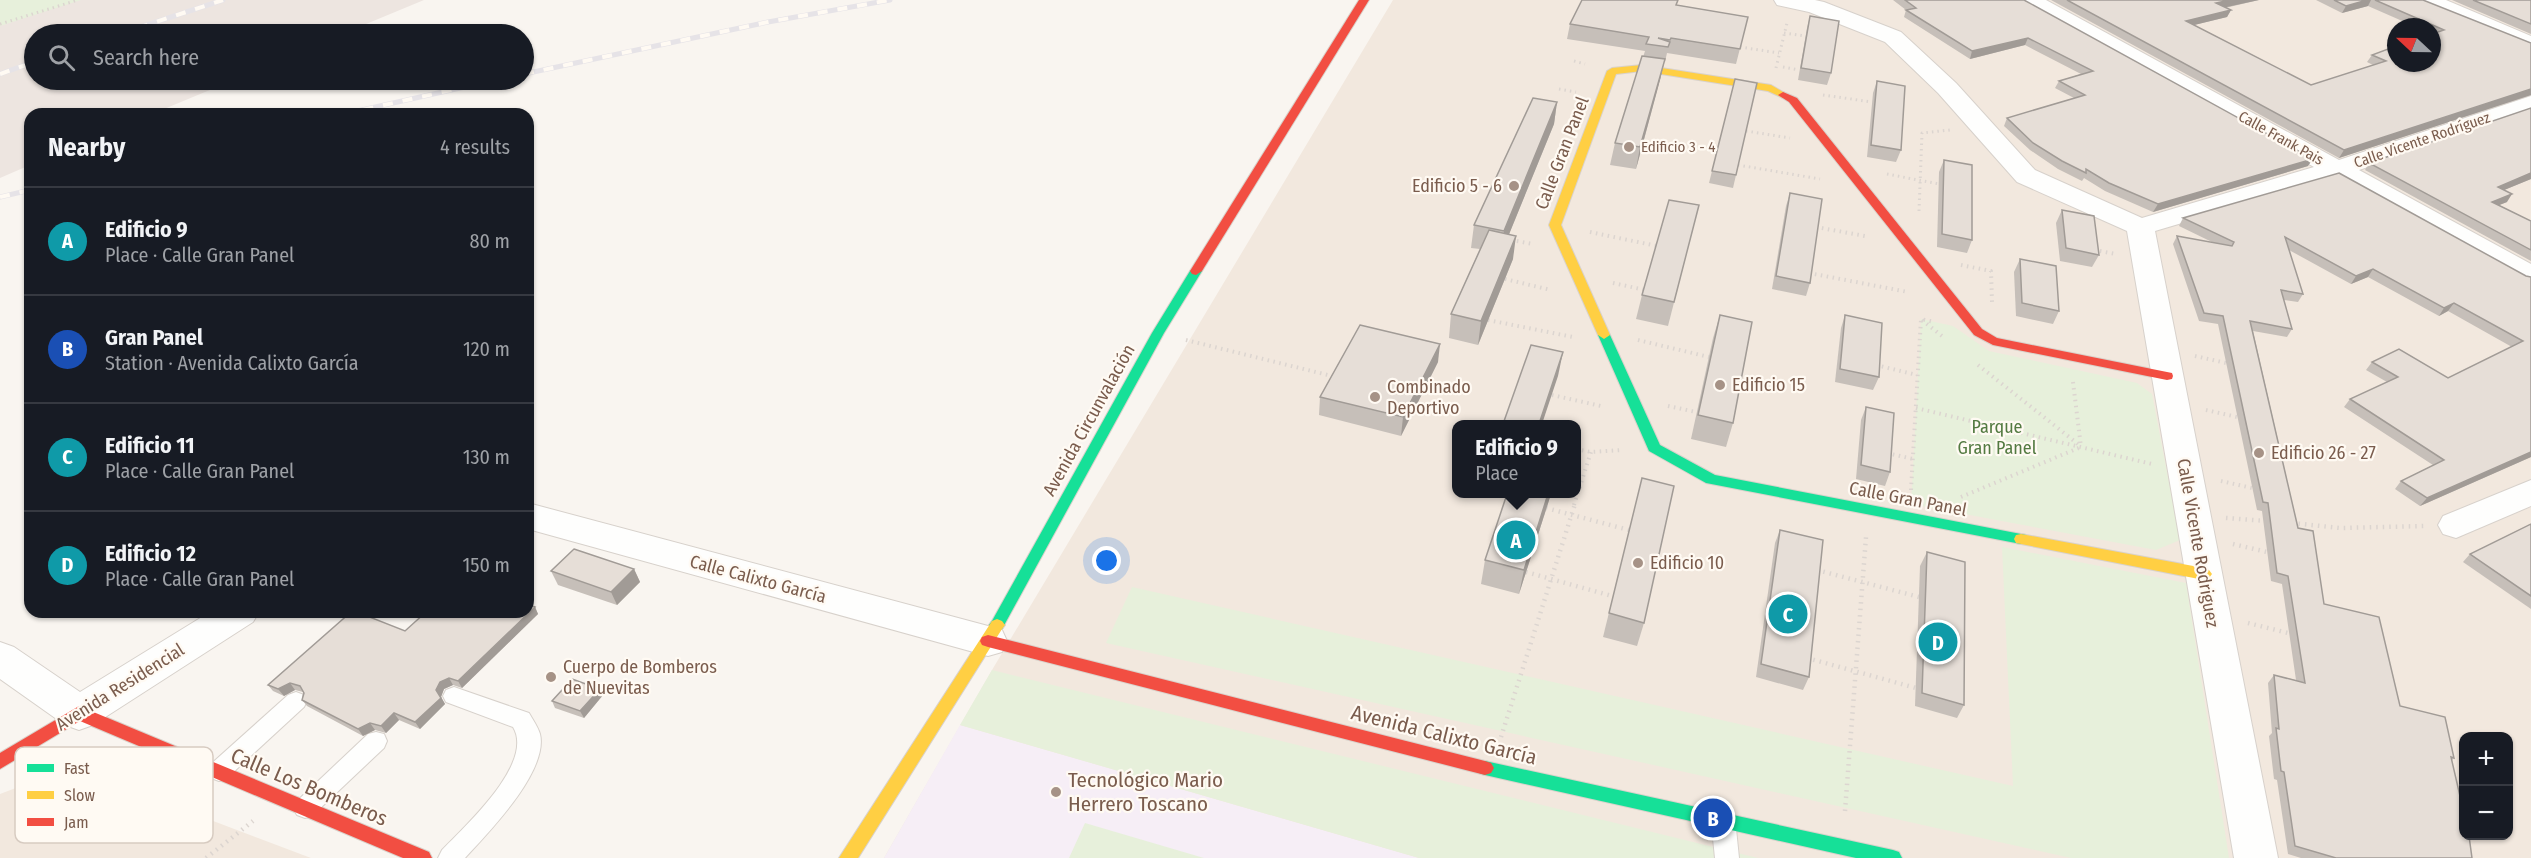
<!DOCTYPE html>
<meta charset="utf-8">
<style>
body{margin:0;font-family:"Fira Sans Condensed",sans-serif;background:#20242c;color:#f1f3f6}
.controls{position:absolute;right:18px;bottom:18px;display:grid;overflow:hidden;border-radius:12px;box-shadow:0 2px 4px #0004}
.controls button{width:54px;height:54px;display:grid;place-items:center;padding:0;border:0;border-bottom:2px solid #363941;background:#171b24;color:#f1f3f6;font:30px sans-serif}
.compass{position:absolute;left:2387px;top:18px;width:54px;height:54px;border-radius:50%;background:#171b24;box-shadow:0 2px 4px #0004;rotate:292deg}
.you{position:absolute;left:1107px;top:561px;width:21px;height:21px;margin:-15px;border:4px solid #fff;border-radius:50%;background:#1a73e8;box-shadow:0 0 0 9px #1a73e833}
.badge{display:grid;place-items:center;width:39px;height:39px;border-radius:50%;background:#a69286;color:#fff;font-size:20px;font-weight:700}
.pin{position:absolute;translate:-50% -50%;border:3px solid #fff;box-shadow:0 2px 6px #0006}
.popup{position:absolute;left:1452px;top:420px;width:129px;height:78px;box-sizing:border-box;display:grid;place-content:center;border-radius:12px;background:#171b24;filter:drop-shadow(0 2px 4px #0005);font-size:20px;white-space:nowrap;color:#9ea1a6}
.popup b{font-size:22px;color:#f1f3f6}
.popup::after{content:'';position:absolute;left:50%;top:100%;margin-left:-12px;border:12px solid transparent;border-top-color:#171b24}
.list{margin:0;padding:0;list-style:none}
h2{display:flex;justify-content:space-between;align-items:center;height:78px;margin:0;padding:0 24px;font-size:26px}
h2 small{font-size:20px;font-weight:400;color:#9ea1a6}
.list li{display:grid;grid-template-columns:39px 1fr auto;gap:18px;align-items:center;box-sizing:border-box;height:108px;padding:0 24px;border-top:2px solid #363941}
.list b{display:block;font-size:22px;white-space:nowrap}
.list p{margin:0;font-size:20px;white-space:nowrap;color:#9ea1a6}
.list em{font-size:20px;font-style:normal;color:#9ea1a6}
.icon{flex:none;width:33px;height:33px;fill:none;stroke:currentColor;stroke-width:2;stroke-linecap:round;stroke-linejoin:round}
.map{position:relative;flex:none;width:2531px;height:858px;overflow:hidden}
.search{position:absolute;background:#171b24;box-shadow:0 2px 4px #0004;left:24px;top:24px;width:510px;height:66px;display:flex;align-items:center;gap:15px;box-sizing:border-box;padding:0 21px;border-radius:33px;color:#9ea1a6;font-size:22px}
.panel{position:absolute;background:#171b24;box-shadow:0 2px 4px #0004;left:24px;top:108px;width:510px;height:510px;border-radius:18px}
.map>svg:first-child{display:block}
.residential{fill:#f2e8de;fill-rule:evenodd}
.industrial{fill:#ede5e0}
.education{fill:#f6eef6}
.green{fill:#e7f0db}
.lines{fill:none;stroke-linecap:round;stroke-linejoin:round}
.lane-casing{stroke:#d7d1cb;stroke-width:2}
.street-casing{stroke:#d7d1cb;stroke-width:2}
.fast-casing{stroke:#d9d2cb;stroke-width:2}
.slow-casing{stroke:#d9d2cb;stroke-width:2}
.jam-casing{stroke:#d9d2cb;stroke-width:2}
.path-far2{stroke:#dcd5d0;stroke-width:3;stroke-dasharray:1.5 4;stroke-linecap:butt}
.path-far1{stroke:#dcd5d0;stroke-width:4;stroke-dasharray:1.5 4.5;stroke-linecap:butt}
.path{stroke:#dcd5d0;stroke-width:4.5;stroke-dasharray:1.5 5;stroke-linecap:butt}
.lane{fill:#fefefd;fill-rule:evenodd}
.street{fill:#fefefd;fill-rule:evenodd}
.fast{fill:#16e098;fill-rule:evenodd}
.slow{fill:#ffcf43;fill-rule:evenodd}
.jam{fill:#f24e42;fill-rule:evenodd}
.rail-casing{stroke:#e6e3e7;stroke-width:5}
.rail{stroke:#fffaf3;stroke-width:4;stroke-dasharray:10;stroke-linecap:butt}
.wall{fill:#c6bfb9}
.shaded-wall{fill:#a19b96}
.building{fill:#e6ded7;stroke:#a19b96;stroke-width:1.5}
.poi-dot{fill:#a69286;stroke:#fffaf3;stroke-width:2}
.labels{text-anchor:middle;stroke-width:4.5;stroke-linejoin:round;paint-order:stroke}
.far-street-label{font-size:15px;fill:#7a5c4d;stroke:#fffaf3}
.far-poi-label{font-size:15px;fill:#7a5c4d;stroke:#fffaf3;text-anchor:start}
.street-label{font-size:18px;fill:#7a5c4d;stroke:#fffaf3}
.poi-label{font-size:18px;fill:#7a5c4d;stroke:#fffaf3;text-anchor:start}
.park-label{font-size:18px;fill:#537a41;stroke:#fffaf3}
.near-street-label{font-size:21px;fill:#7a5c4d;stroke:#fffaf3}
.near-poi-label{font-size:21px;fill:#7a5c4d;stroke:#fffaf3;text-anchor:start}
.key{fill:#fffaf3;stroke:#d7cbc1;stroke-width:1.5}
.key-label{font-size:16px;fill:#7a5c4d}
</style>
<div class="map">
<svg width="2531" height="858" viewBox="0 0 2531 858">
<rect width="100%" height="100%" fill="#f9f5f0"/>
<g class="residential">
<path d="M1393,0H2531V858H884L992,670ZM2396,27H2432V63H2396ZM1456,424H1576V494H1456ZM2464,736H2508V836H2464Z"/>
<polygon points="71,767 311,858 0,858 0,794"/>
</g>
<polygon class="industrial" points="74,0 424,0 342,34 34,34 34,80 234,80 152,114 30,114 30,165 0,178 0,23"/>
<polygon class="education" points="960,725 1419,858 884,858"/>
<g class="green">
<polygon points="0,0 81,0 0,26"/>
<polygon points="1921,319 1953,326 1989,351 2137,383 2152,394 2180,540 2156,550 1911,504"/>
<polygon points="2002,547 2186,583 2229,858 2071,858 1106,643 1132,587 2013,786"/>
<polygon points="992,670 1758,858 1419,858 960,725"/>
<polygon points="1085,823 1204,858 1069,858"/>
</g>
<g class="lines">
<g class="lane-casing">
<g id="lane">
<path d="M454,687L529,713C533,720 538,727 540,734C549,771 488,833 465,858H438L442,850C465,826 535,763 513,727L446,702L443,696L446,690Z"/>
<polygon points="296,692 304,695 307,701 304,707 227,778 219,781 211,778 208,771 211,764 288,695"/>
<polygon points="376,732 384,734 387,741 384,748 313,815 305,818 297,815 293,808 297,801 368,734"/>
<polygon points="1723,809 1731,812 1735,819 1739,858 1715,858 1711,819 1715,812"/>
</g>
</g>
<g class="street-casing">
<g id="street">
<polygon points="1774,0 1815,0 1824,2 1901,32 1956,83 2035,170 2142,218 2314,167 2022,5 2019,0 2046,0 2339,160 2531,96 2531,111 2359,170 2531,264 2531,285 2521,282 2334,178 2155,231 2278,858 2234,858 2127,231 2017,182 1938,93 1885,42 1809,12 1777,5"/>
<polygon points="2416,0 2446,0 2531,36 2531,51 2419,5"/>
<polygon points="2531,480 2531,506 2456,538 2443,534 2438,525 2443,516"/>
<polygon points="528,503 988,626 1002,630 1007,641 1002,652 988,656 528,529"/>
<polygon points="210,612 259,612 253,622 93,725 79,730 65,725 0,679 0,642 14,647 80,692"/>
</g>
</g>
<g class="fast-casing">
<g id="fast">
<polygon points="1196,267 1202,271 1164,333 1002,629 997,631 992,629 989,625 992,621 1152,333 1190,271"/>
<polygon points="1604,331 1610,335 1660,445 1715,475 2021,534 2026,535 2028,539 2026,543 2021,544 1706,483 1649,451 1598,335"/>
<polygon points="1485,761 1893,850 1899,852 1902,858 1856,858 1485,775 1479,773 1476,768 1479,763"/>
</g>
</g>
<g class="slow-casing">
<g id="slow">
<polygon points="1642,65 1771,85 1788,95 1783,98 1768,91 1642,71 1616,74 1561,225 1610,335 1604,339 1598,335 1549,225 1607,71 1612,68"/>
<polygon points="2021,534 2204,568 2209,570 2212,574 2209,578 2204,580 2016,543 2014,539 2016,535"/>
<polygon points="997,619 1002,621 1005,625 1002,629 858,858 839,858 992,621"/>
</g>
</g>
<g class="jam-casing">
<g id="jam">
<polygon points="1359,0 1369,0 1202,271 1196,275 1192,274 1190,271"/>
<polygon points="1783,92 1797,98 1982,329 1997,338 2172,373 2173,376 2172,379 2167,380 1993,345 1974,335 1789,102 1778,95"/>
<polygon points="988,635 1485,761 1491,763 1494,768 1491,773 1485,775 988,647 982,645 980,641 982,637"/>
<polygon points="79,706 429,852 432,858 403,858 80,721 0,769 0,753"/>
</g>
</g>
<g class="path-far2">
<polyline points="0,24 78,0"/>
<polyline points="1784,33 1805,36"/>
<polyline points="1740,47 1779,53"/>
<polyline points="1574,61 1585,64"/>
<polyline points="1783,67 1799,70"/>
<polyline points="1776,68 1787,23"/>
<polyline points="1559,89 1576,92"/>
<polyline points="1823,95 1872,102"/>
<polyline points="1746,131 1790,138"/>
<polyline points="1738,165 1820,179"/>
<polyline points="1887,174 1939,184"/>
<polyline points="1919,211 1922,133 1950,130"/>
</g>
<g class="path-far1">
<polyline points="1816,227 1865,236"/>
<polyline points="1590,232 1657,246"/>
<polyline points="1511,240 1533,244"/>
<polyline points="2094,250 2116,254"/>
<polyline points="1961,265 1991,271 1992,302"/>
<polyline points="1809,273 1908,292"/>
<polyline points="1505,279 1551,290"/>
<polyline points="1613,283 1645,290"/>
<polyline points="1488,320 1573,337"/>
<polyline points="1922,320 1942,336"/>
<polyline points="1186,340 1336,377"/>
<polyline points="1638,340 1709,357"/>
<polyline points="2195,356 2226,363"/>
<polyline points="1876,365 1917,375"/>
<polyline points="1978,365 2078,444"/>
<polyline points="2073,382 2081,447"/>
<polyline points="1552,395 1601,406"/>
<polyline points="1668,406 1696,412"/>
<polyline points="1916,408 2152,464"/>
<polyline points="2206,410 2237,417"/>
<polyline points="1576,449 1591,452 1623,450"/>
<polyline points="1887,453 1913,459"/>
<polyline points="2221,481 2252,488"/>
<polyline points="1911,490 1921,319 1934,322"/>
<polyline points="1961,497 2081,447"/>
<polyline points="1574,505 1591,452"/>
</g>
<g class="path">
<polyline points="1546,508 1629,530"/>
<polyline points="2226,518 2267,521"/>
<polyline points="2292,523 2340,528 2425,526"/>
<polyline points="2233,544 2267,552"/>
<polyline points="1817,570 1919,597"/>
<polyline points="1526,572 1612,596"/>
<polyline points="2248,623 2288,633"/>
<polyline points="1807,658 1916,688"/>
<polyline points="1501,737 1575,504"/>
<polyline points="1845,811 1866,537"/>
<polyline points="206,858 253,821"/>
</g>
<use href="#lane" class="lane"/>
<use href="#street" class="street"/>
<use href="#fast" class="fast"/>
<use href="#slow" class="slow"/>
<use href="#jam" class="jam"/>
<g class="rail-casing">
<g id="rail">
<polyline points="119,34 223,0"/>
<polyline points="0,74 34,62"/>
<polyline points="524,74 768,22 890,0"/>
<polyline points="344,114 496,80"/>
<polyline points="0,197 30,190"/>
</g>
</g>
<use href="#rail" class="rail"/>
</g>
<g class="wall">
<polygon points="1893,0 2024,0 2308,166 2153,212 2105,191 2084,178 2082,181 2058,169 2030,150 2004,126 2007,118 2074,98 2055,88 2059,81 2081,74 2025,45 1970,59 1904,17 1906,10"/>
<polygon points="2051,0 2259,0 2225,8 2231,10 2227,17 2194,25 2311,85 2373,65 2367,62 2372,55 2432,34 2432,27 2416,27 2368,6 2342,13 2316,0 2423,0 2531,43 2531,95 2339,158"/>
<polygon points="2452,0 2531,0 2531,34"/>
<polygon points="1677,5 1748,17 1736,64 1667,53 1665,62 1664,62 1660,80 1636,169 1610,165 1615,143 1645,51 1567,39 1570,24"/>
<polygon points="1810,16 1831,73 1827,85 1798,80 1807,28"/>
<polygon points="1735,79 1736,175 1733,188 1709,183"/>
<polygon points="1877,81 1901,150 1896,162 1867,157 1873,93"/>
<polygon points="1557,102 1554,124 1509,234 1513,259 1478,345 1449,338 1451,314 1480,249 1471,248 1474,225"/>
<polygon points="2531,108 2531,179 2504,190 2507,202 2499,205 2531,221 2531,261 2365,170 2369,163"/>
<polygon points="1944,160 1972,240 1967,253 1937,247 1939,172"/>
<polygon points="1790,193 1810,283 1806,296 1772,289 1786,206"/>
<polygon points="1699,205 1668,326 1636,319 1642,295"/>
<polygon points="2062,210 2099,255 2092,267 2060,261 2056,223"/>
<polygon points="2183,218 2526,276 2531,457 2420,506 2395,489 2401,481 2433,465 2344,407 2350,399 2387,382 2366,370 2372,362 2448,378 2512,347 2448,311 2439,316 2368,277 2351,284 2289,250 2303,294 2298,302 2284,300 2292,329 2287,337 2253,331 2298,528 2324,604 2400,706 2454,758 2452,760 2472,858 2301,858 2288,854 2277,780 2274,779 2269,736 2272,733 2268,683 2274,675 2296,680 2282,584 2271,581 2262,511 2257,510 2218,324 2199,321 2173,244 2177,236 2214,243 2179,226"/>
<polygon points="2020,259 2059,311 2053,324 2016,316 2014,272"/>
<polygon points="1720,315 1733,423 1726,447 1691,439 1713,338"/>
<polygon points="1845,315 1879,377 1873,390 1835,382 1841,328"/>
<polygon points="1438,362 1401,436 1319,415 1320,397"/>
<polygon points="1866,407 1890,472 1885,486 1856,479 1861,420"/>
<polygon points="1642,478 1644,623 1637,646 1603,637"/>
<polygon points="1551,494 1519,594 1481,584 1485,560"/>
<polygon points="2531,524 2531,609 2463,562 2470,554"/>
<polygon points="1780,530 1809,677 1803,690 1756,677 1775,543"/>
<polygon points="1927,552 1964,705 1957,718 1915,706 1920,566"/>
<polygon points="634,569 640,582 617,605 558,585 551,571"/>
<polygon points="535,607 538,614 462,688 453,685 444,689 441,697 445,704 420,729 399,720 386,733 375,730 363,736 307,706 302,700 303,692 295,690 284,696 273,691 268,685 405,631"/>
<polygon points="600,689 603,695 584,718 555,708 552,701"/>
</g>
<g class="shaded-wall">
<polygon points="2230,0 2259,0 2213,10 2216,3"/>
<polygon points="2367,0 2371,0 2368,6 2342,13 2346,6"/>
<polygon points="2231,10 2227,17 2182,28 2186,21"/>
<polygon points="2028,38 2025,45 1970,59 1972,51"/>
<polygon points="1665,59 1660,80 1636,169 1640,147"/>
<polygon points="2531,89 2531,95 2339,158 2344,150"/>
<polygon points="1557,102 1554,124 1501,254 1504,231"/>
<polygon points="2313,159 2308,166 2153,212 2158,204"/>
<polygon points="2531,173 2531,179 2492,195 2498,187"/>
<polygon points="2512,194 2507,202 2487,210 2492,202"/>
<polygon points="1516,236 1513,259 1478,345 1481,321"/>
<polygon points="2373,269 2368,277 2351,284 2356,276"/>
<polygon points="2454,303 2448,311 2439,316 2444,308"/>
<polygon points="1440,344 1438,362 1401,436 1403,417"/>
<polygon points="1563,352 1558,376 1542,424 1539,424"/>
<polygon points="2531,452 2531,457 2420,506 2427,498"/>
<polygon points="1548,494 1551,494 1519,594 1524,570"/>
<polygon points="634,569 640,582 617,605 611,592"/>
<polygon points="535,607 538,614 462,688 458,681"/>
<polygon points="449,678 453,685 444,689 441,697 445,704 420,729 415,722 436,690 440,682"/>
<polygon points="290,683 295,690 284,696 278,689"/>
<polygon points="600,689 603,695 584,718 580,711"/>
<polygon points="394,713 399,720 386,733 381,726"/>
<polygon points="370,723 375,730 363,736 358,729"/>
</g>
<g class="building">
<polygon points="1582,0 1678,0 1676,5 1748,17 1740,49 1671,38 1670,40 1658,38 1670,42 1668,47 1646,44 1649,37 1570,24"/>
<polygon points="1905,0 2024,0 2313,159 2158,204 2109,183 2086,169 2086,173 2062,161 2033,143 2007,118 2085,95 2059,81 2093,71 2028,38 1972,51 1906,10 1916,8"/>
<polygon points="2067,0 2230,0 2216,3 2231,10 2186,21 2311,85 2386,61 2372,55 2396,46 2396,63 2432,63 2432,34 2444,30 2375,0 2423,0 2531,43 2531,89 2344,150"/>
<polygon points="2334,0 2367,0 2346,6"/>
<polygon points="2473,0 2531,0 2531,24"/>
<polygon points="1810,16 1839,21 1831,73 1801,68"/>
<polygon points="1642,56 1665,59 1640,147 1615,143"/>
<polygon points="1735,79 1757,83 1736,175 1712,171"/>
<polygon points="1877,81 1905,86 1901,150 1871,145"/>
<polygon points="1533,98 1557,102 1504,231 1474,225"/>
<polygon points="2531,108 2531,173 2498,187 2512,194 2492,202 2531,221 2531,250 2369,163"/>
<polygon points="1944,160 1972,165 1972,240 1942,234"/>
<polygon points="2339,173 2526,276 2531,277 2531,452 2427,498 2401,481 2444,460 2350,399 2398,377 2372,362 2399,349 2448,378 2523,341 2454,303 2444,308 2373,269 2356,276 2285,237 2303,294 2281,290 2292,329 2250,321 2298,528 2313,531 2324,604 2379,617 2400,706 2445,717 2454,758 2451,757 2463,809 2463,836 2469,836 2472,858 2336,858 2295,846 2284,772 2281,771 2276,728 2279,729 2274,675 2305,683 2288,576 2277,573 2268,503 2263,502 2223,316 2204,313 2177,236 2232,246 2234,242 2183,218"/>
<polygon points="1790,193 1822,199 1810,283 1776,276"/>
<polygon points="1669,200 1699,205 1674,302 1642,295"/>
<polygon points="2062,210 2094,216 2099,255 2066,248"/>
<polygon points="1489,230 1516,236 1481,321 1451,314"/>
<polygon points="2020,259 2056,266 2059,311 2022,303"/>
<polygon points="1720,315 1752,322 1733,423 1698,415"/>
<polygon points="1845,315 1882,323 1879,377 1840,369"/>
<polygon points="1360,325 1440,344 1403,417 1320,397"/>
<polygon points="1531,345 1563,352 1539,424 1503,424"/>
<polygon points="1866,407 1894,413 1890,472 1861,465"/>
<polygon points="1642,478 1674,486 1644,623 1609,613"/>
<polygon points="1507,494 1548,494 1524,570 1485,560"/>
<polygon points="2531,524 2531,596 2470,554"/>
<polygon points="1780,530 1823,540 1809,677 1761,664"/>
<polygon points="574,549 634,569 611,592 551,571"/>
<polygon points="1927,552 1965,562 1964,705 1922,693"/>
<polygon points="528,604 535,607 458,681 449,678 440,682 436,690 441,698 415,722 394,713 381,726 370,723 358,729 302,700 304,693 300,686 290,683 278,689 268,685 351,612 357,612 405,631 426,612 528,612"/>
<polygon points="572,679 600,689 580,711 552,701"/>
</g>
<g class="poi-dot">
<circle cx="1629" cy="147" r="6"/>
<circle cx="1514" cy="186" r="6"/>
<circle cx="1720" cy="385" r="6"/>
<circle cx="1375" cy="397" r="6"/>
<circle cx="2259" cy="453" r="6"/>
<circle cx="1638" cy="563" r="6"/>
<circle cx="551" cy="677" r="6"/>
<circle cx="1056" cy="792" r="6"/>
</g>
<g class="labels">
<g class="far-street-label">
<text transform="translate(2281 138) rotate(29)" y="5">Calle Frank Pais</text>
<text transform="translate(2422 140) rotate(-19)" y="5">Calle Vicente Rodríguez</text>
</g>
<g class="far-poi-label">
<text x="1641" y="152">Edificio 3 - 4</text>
</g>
<g class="street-label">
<text transform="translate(1562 153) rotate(-69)" y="6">Calle Gran Panel</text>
<text transform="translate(1089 420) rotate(-61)" y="6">Avenida Circunvalación</text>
<text transform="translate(1908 499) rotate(11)" y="6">Calle Gran Panel</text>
<text transform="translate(2198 543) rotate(80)" y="6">Calle Vicente Rodriguez</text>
<text transform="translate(758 579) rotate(15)" y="6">Calle Calixto García</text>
<text transform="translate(120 687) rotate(-32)" y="6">Avenida Residencial</text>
</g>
<g class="poi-label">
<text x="1502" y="192" text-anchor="end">Edificio 5 - 6</text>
<text x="1732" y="391">Edificio 15</text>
<text x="1387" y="393">Combinado<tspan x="1387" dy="21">Deportivo</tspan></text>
<text x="2271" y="459">Edificio 26 - 27</text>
<text x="1650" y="569">Edificio 10</text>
<text x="563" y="673">Cuerpo de Bomberos<tspan x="563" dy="21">de Nuevitas</tspan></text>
</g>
<g class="park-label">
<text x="1997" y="433">Parque<tspan x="1997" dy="21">Gran Panel</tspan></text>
</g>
<g class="near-street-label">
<text transform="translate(1444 735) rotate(14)" y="7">Avenida Calixto García</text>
<text transform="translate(309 787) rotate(23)" y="7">Calle Los Bomberos</text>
</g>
<g class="near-poi-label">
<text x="1068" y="787">Tecnológico Mario<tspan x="1068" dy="24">Herrero Toscano</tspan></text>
</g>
</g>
<rect x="15" y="747" width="198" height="96" rx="9" class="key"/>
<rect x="27" y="764" width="27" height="8" fill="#16e098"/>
<rect x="27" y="791" width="27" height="8" fill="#ffcf43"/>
<rect x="27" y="818" width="27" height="8" fill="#f24e42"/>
<g class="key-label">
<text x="64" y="774">Fast</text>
<text x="64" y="801">Slow</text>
<text x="64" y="828">Jam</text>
</g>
</svg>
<div class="controls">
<button>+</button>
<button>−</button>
</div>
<svg class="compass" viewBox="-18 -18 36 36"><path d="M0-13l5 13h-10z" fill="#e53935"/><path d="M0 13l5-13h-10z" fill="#9ea1a6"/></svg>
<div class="you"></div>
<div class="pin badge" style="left:1516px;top:540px;background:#0f9aa8">A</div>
<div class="popup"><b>Edificio 9</b>Place</div>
<div class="pin badge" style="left:1713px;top:818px;background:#1a4fb4">B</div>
<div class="pin badge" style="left:1788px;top:614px;background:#0f9aa8">C</div>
<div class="pin badge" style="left:1938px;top:642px;background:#0f9aa8">D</div>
<div class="search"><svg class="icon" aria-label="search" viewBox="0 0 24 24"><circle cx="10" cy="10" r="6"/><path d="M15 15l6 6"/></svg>Search here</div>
<section class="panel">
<h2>Nearby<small>4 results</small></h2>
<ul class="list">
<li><span class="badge" style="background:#0f9aa8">A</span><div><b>Edificio 9</b><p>Place · Calle Gran Panel</p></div><em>80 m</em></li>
<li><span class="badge" style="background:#1a4fb4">B</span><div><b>Gran Panel</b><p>Station · Avenida Calixto García</p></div><em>120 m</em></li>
<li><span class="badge" style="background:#0f9aa8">C</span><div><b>Edificio 11</b><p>Place · Calle Gran Panel</p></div><em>130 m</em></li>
<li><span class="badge" style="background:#0f9aa8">D</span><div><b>Edificio 12</b><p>Place · Calle Gran Panel</p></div><em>150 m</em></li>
</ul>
</section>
</div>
